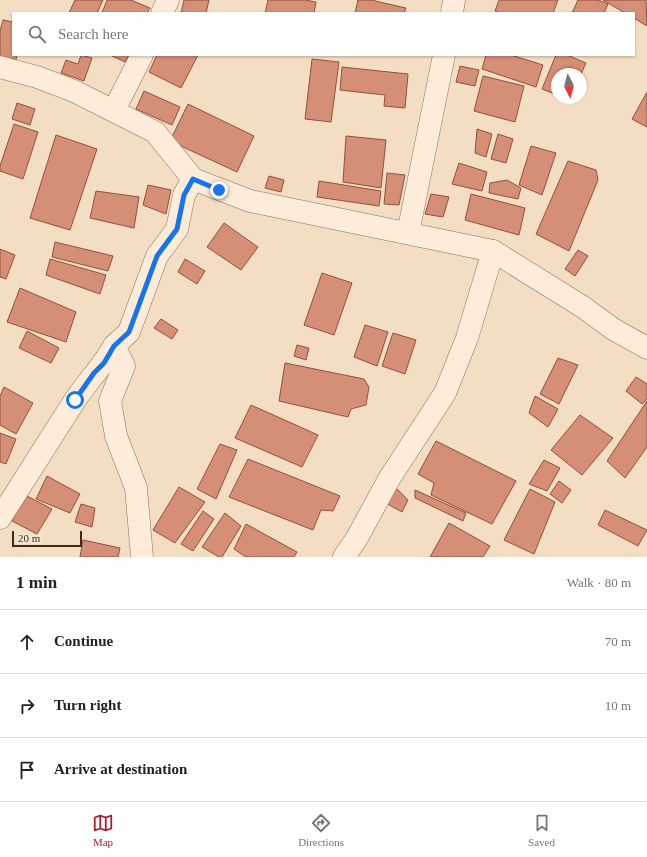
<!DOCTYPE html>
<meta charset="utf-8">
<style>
body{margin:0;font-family:Georgia,serif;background:#f6f6f6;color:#222}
.compass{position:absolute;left:551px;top:68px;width:36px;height:36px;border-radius:50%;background:#fff;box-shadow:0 1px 3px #0004;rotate:174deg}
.scale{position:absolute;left:12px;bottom:10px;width:70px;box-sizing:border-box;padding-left:4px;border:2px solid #3f281d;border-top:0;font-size:11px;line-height:14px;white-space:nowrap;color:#3f281d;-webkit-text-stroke:3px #f9e9d5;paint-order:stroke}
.stop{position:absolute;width:12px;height:12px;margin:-9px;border:3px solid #1a73e8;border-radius:50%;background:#fff}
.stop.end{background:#1a73e8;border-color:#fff;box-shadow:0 1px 4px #0008}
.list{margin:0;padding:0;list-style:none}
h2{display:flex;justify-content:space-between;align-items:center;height:52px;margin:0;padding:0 16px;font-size:17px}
h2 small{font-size:13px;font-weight:400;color:#767676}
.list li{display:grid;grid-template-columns:26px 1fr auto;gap:12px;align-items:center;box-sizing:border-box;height:64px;padding:0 16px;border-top:1px solid #e0e0e0}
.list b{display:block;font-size:15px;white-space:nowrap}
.list em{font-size:13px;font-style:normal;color:#767676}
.icon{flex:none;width:22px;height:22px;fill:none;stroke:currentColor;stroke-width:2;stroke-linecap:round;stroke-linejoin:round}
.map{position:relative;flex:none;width:647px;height:557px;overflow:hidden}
.search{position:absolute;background:#fff;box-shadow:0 1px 3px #0004;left:12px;right:12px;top:12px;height:44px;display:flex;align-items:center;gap:10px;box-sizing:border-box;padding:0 14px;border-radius:0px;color:#767676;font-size:15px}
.sheet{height:244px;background:#fff}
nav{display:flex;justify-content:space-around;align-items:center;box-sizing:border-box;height:56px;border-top:1px solid #e0e0e0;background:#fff;font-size:11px;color:#767676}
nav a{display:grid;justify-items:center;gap:2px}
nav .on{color:#a62136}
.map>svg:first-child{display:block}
.building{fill:#d58f76;stroke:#92503b}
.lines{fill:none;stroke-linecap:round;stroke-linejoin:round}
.minor-casing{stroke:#906d58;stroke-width:23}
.minor{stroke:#fcecd9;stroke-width:22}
.route{stroke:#1a73e8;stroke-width:5}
</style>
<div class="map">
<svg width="647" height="557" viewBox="0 0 647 557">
<rect width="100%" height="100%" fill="#f3dec4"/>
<g class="building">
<polygon points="75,0 103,0 97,13 69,13"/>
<polygon points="107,0 131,0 150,8 147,13 102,13"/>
<polygon points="184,0 209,0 206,13 181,13"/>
<polygon points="268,0 305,0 316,2 314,13 265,13"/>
<polygon points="358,0 371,0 406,8 404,13 355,13"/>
<polygon points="499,0 558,0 553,13 500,13 495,11"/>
<polygon points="578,0 598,0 608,4 604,13 572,13"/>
<polygon points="603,0 646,0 647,26 634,18 634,13 625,13"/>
<polygon points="3,20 13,22 13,55 17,55 16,60 0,56 0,31"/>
<polygon points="81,55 92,58 84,81 61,73 66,60 78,64"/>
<polygon points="110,55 129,55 125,62"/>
<polygon points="157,55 198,55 181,88 149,72"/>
<polygon points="486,55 511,55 543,65 536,87 482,69"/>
<polygon points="556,55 567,55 586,63 581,74 557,74 557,95 542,89"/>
<polygon points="312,59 339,62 331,122 305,119"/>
<polygon points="460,66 479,70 475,86 456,82"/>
<polygon points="342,67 408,74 405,108 384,106 385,95 340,90"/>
<polygon points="483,76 524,86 515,122 474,111"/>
<polygon points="144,91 180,107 172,125 136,109"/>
<polygon points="647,92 647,127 632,119"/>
<polygon points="17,103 35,109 30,125 12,119"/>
<polygon points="188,104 254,136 237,172 170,141"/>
<polygon points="14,124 38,132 23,179 0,171 0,166"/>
<polygon points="477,129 492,134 486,157 475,153"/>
<polygon points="498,134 513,139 506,163 491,159"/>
<polygon points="56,135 97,149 70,230 30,218"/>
<polygon points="346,136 386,140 381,188 343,182"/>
<polygon points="531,146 556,153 542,195 519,185"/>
<polygon points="568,161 596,170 598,180 569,251 536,234"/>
<polygon points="459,163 487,172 482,191 452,184"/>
<polygon points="387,173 405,175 399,205 384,204"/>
<polygon points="269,176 284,180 281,192 265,188"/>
<polygon points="507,180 521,188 518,199 489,193 490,183"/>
<polygon points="319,181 381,191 379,206 317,197"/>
<polygon points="148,185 171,190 166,214 143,205"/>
<polygon points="96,191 139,197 134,228 90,218"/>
<polygon points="431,194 449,197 443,217 425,214"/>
<polygon points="471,194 525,208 519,235 465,220"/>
<polygon points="224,223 258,247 241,270 207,247"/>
<polygon points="55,242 113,256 108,271 52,257"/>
<polygon points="0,249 15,255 6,279 0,277"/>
<polygon points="578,250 588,256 575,276 565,269"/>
<polygon points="50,259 106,275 100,294 46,275"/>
<polygon points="185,259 205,271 197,284 178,272"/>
<polygon points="322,273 352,283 334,335 304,325"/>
<polygon points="20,288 76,312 66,342 7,322"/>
<polygon points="161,319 178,330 172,339 154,328"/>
<polygon points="365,325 388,332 377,366 354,357"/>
<polygon points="27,331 59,348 51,363 19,348"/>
<polygon points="393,333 416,340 405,374 382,366"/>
<polygon points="297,345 309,348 306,360 294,356"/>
<polygon points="558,358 578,365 559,404 540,394"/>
<polygon points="285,363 364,379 369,387 366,405 351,409 348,417 279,401"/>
<polygon points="636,377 647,384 647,399 642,404 626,391"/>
<polygon points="4,387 33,403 16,434 0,425 0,396"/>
<polygon points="535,396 558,409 548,427 529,413"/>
<polygon points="647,401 647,447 625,478 607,461"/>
<polygon points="251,405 318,435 302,467 235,438"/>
<polygon points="580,415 613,438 582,475 551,450"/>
<polygon points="0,433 16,439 6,464 0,462"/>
<polygon points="436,441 516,481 492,524 431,495 434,483 418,474"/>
<polygon points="220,444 237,450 216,499 197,489"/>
<polygon points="248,459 340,496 333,511 321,510 313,530 229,497"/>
<polygon points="544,460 560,468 547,491 529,484"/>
<polygon points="47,476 80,494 70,513 36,499"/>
<polygon points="559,481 571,490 562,503 550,494"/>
<polygon points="394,486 408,500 402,512 384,502"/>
<polygon points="179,487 205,502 175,543 153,530"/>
<polygon points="530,489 555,502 534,554 504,540"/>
<polygon points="415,490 466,513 463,521 415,498"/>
<polygon points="25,495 52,509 37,534 12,521"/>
<polygon points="81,504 95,508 92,527 75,522"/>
<polygon points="605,510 647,530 638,546 598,525"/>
<polygon points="203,511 214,519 193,551 181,544"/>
<polygon points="225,513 241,526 222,557 219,557 202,547"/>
<polygon points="449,523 490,546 483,557 430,557"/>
<polygon points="246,524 297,552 294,557 246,557 234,549"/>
<polygon points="83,540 120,548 118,557 80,557"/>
</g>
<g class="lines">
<g class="minor-casing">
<g id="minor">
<polyline points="162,13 168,0"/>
<polyline points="452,13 454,0"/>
<polyline points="0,67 37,77 74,91 155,132 193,179 250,201 493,251 583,307 613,329 647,348"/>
<polyline points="114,110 142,55"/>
<polyline points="408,233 444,55"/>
<path d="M0,518C25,479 50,439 75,400C88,381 103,366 114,346"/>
<polyline points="142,557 136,488 116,436 110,401 124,366 114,346 129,332 157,256 177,229 184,195 193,179"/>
<polyline points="344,557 357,538 389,479 445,393 467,338 493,251"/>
</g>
</g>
<use href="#minor" class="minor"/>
</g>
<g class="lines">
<polyline class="route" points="75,400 94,373 104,363 114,346 129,332 157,256 177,229 184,195 193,179 219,190"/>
</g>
</svg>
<svg class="compass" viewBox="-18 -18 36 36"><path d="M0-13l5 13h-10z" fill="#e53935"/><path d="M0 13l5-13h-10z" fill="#767676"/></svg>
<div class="scale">20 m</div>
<div class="stop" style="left:75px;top:400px"></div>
<div class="stop end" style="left:219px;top:190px"></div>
<div class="search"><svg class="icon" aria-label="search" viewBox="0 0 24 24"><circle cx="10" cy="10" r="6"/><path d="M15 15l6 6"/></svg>Search here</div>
</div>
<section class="sheet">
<h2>1 min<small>Walk · 80 m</small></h2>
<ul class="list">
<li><svg class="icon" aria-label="ahead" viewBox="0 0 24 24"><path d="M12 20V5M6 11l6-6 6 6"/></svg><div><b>Continue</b></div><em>70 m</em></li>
<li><svg class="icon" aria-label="right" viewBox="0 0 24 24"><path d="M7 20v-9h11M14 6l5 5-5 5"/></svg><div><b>Turn right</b></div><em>10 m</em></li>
<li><svg class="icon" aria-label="arrive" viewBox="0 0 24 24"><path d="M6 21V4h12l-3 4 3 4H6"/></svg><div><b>Arrive at destination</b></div></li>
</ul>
</section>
<nav>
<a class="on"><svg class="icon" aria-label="map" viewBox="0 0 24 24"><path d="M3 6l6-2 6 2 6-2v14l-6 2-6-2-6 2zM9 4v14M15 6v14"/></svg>Map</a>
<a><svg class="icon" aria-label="directions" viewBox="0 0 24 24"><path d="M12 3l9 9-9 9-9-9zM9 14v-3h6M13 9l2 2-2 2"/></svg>Directions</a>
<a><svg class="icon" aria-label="saved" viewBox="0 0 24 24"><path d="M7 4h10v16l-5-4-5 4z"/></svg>Saved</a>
</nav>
